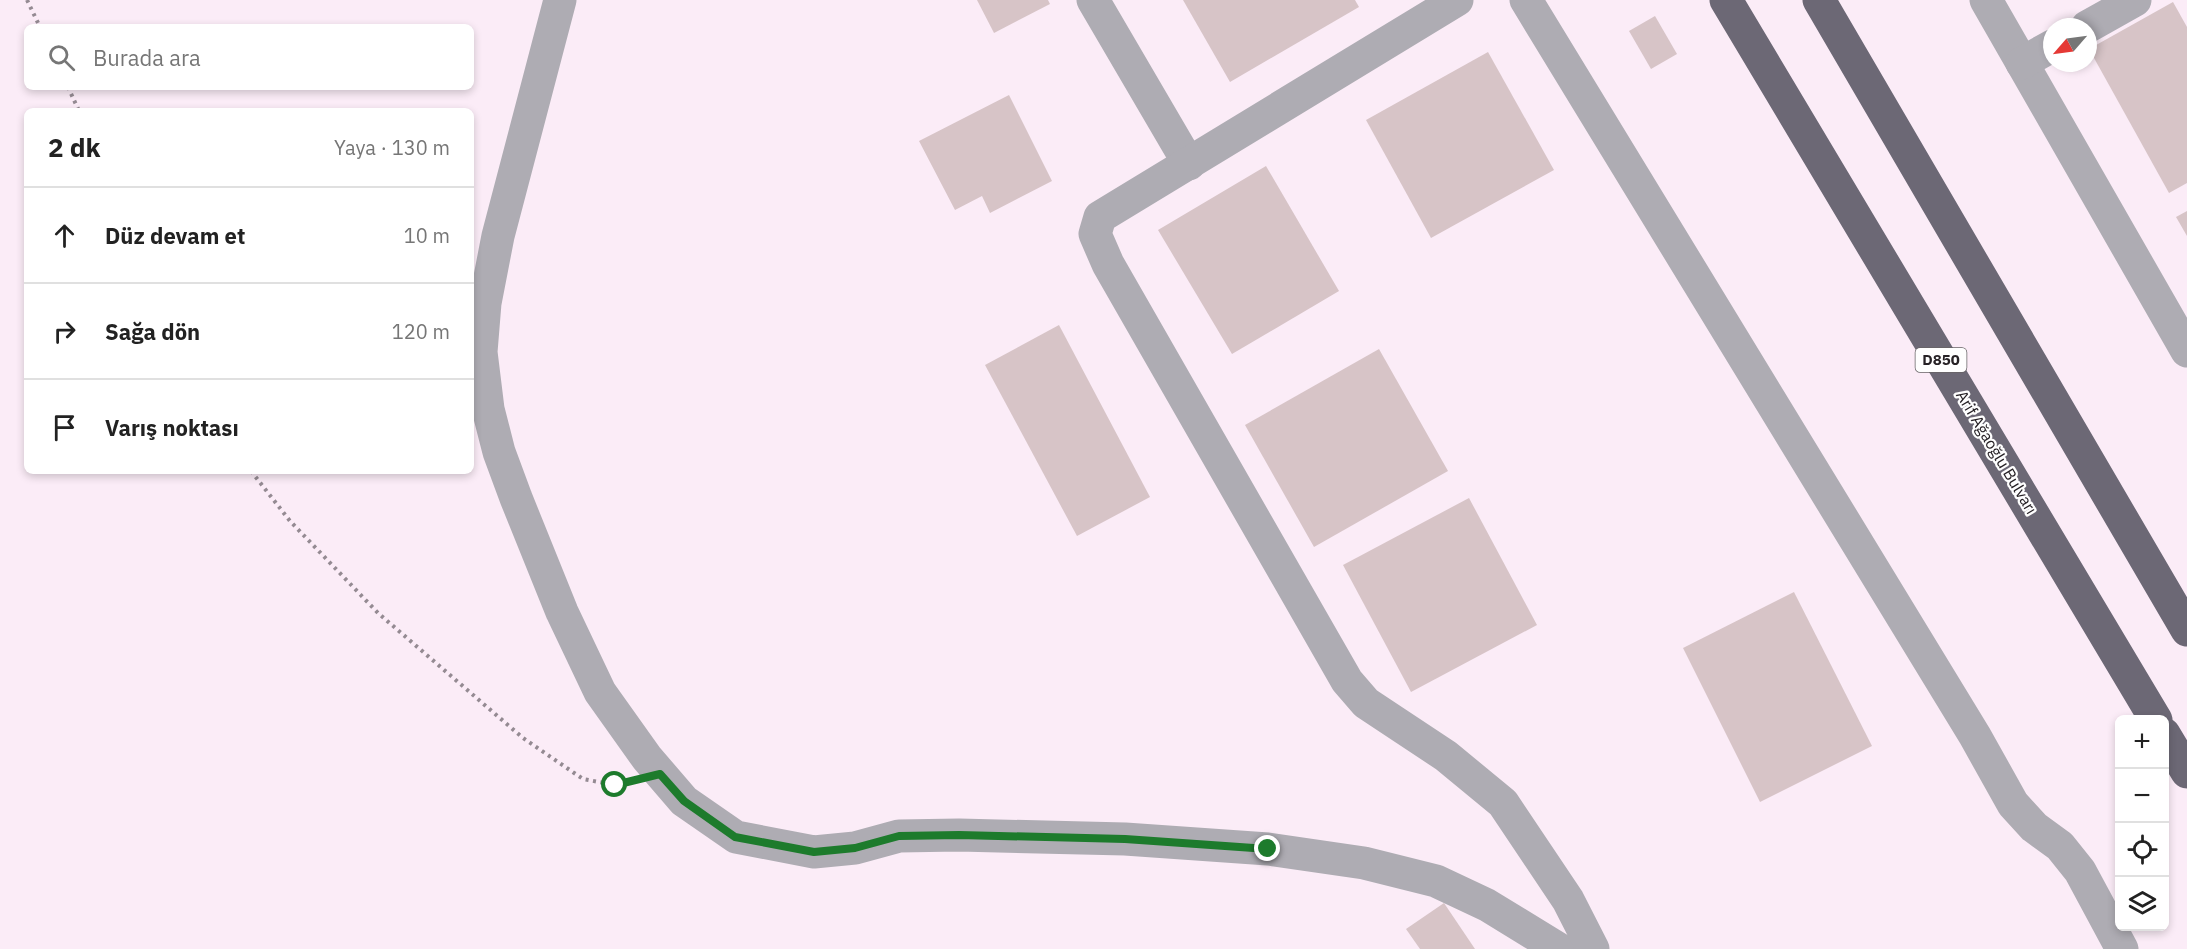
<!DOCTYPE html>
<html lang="tr">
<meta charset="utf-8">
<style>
body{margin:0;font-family:"IBM Plex Sans",sans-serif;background:#f2f2f2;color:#222}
.controls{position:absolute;right:18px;bottom:18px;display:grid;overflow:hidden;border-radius:9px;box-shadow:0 3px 9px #0003}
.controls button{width:54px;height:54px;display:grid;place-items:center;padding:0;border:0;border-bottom:2px solid #e0e0e0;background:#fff;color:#222;font:30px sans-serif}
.compass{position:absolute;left:2043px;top:18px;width:54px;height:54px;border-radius:50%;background:#fff;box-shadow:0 3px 9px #0003;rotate:242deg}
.stop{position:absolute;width:18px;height:18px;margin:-14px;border:4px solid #1d7b2c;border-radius:50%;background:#fff}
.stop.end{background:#1d7b2c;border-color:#fff;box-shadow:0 2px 6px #0008}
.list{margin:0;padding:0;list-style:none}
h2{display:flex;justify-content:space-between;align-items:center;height:78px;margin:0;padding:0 24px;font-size:26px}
h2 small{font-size:20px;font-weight:400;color:#767676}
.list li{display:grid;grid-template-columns:39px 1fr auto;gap:18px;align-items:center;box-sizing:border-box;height:96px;padding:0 24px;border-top:2px solid #e0e0e0}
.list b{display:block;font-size:22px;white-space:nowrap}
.list em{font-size:20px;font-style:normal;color:#767676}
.icon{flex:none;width:33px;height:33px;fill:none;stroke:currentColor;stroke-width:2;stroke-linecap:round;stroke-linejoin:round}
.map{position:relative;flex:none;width:2187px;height:949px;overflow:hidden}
.search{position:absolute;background:#fff;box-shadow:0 3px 9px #0003;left:24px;top:24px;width:450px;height:66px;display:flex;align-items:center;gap:15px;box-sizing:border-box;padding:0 21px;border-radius:9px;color:#767676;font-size:22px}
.panel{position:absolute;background:#fff;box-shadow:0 3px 9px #0003;left:24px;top:108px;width:450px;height:366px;border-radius:9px}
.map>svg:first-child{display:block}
.building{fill:#d7c4c7}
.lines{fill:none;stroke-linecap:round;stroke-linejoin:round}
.path{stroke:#948a92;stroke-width:4;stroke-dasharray:3 4.5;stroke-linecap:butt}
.minor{stroke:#aeacb3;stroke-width:33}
.trunk{stroke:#6c6875;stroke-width:33}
.route{stroke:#1d7b2c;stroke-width:8}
.labels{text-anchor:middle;stroke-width:4.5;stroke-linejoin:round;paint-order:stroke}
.shield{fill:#fefefe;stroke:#676366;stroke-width:1.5}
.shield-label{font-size:15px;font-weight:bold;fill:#262125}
.street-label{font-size:16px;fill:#262125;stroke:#fefefe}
</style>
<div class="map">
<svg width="2187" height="949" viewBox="0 0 2187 949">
<rect width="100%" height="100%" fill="#fbecf7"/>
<g class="building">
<polygon points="977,0 1048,0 1050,4 994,33"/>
<polygon points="1183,0 1355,0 1359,7 1230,82"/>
<polygon points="2173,2 2187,27 2187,183 2169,193 2089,49"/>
<polygon points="1655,16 1677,54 1651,69 1629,31"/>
<polygon points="1488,52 1554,170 1431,238 1366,120"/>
<polygon points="1009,95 1052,181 990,213 982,196 955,210 919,141"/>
<polygon points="1266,166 1339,291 1232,354 1158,230"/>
<polygon points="2187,211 2187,236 2176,217"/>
<polygon points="1059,325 1150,497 1077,536 985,365"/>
<polygon points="1379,349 1448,471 1314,547 1245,425"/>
<polygon points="1469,498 1537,625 1411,692 1343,565"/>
<polygon points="1794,592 1872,746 1760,802 1683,648"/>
<polygon points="1444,903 1475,949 1420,949 1406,929"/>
</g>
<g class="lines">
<g class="path">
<polyline points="27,0 40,27"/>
<polyline points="68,87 79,111"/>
<polyline points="251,471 290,521 378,613 523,738 583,779 615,785 622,783"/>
</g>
<g class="minor">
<polyline points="560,0 498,236 485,303 481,352 488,409 499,452 516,498 562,612 600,692 647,758 684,801 736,837 814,852 855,848 899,836 959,835 1125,839 1268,849 1364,863 1436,881 1487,905 1559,949"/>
<polyline points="1093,0 1189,164"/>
<polyline points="1457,0 1100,217 1095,234 1108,264 1347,681 1366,703 1446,756 1503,803 1568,900 1593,949"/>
<polyline points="1526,0 1975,736 2013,804 2034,827 2060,846 2080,871 2122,949"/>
<polyline points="1986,0 2187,351"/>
<polyline points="2087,27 2135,0"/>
<polyline points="2022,63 2052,46"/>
</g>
<g class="trunk">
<polyline points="1726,0 2156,720"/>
<polyline points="1819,0 2187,630"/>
<polyline points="2164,734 2187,772"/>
</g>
</g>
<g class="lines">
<polyline class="route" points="615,785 660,774 684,801 735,837 814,852 855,848 899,836 959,835 1125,839 1268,849"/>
</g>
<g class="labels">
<rect class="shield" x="1915.5" y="348" width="51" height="24" rx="4.5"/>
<g class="shield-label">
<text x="1941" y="365">D850</text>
</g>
<g class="street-label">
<text transform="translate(1997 452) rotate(59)" y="6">Arif Ağaoğlu Bulvarı</text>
</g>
</g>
</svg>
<div class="controls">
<button>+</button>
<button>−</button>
<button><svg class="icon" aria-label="locate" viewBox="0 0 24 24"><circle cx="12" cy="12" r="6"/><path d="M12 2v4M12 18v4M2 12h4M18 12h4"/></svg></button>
<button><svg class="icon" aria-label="layers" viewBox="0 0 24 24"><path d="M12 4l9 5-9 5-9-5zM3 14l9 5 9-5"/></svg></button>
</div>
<svg class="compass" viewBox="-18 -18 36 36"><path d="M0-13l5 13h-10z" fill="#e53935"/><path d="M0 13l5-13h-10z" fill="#767676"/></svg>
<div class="stop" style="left:615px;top:785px"></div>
<div class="stop end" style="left:1268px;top:849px"></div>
<div class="search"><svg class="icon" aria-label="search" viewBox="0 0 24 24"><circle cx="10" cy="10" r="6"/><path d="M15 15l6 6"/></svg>Burada ara</div>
<section class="panel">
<h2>2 dk<small>Yaya · 130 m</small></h2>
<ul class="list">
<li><svg class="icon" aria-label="ahead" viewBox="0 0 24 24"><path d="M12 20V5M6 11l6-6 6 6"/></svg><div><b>Düz devam et</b></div><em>10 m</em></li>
<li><svg class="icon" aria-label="right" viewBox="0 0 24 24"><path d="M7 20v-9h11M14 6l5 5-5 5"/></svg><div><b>Sağa dön</b></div><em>120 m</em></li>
<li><svg class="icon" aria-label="arrive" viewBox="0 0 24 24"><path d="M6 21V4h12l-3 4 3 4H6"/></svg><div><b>Varış noktası</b></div></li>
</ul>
</section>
</div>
